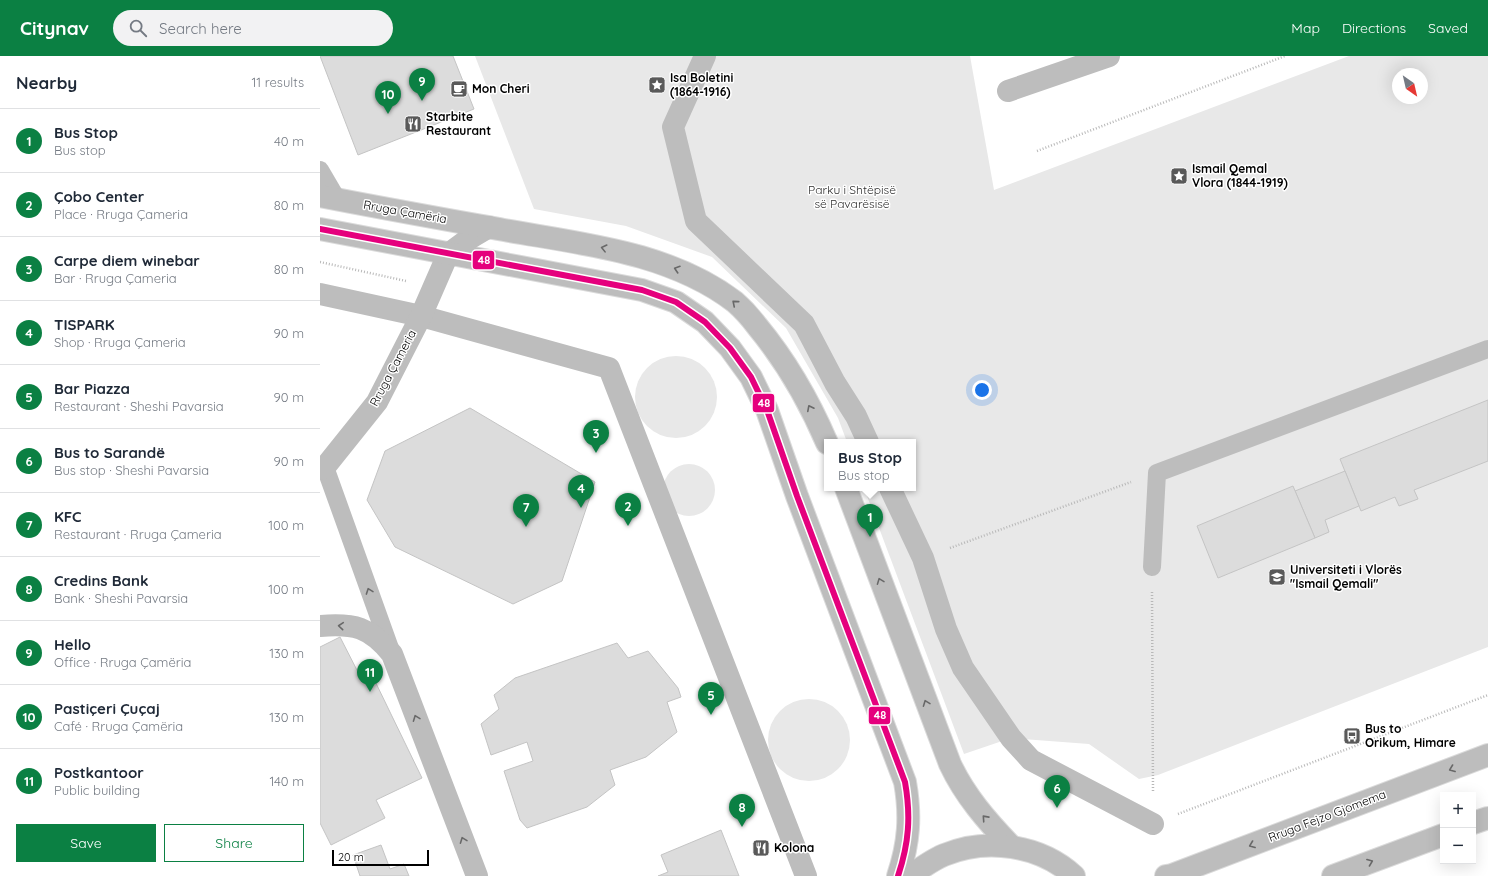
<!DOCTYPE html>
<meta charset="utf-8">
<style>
body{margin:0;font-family:Quicksand,sans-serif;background:#f2f2f3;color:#1f2937}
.controls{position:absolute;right:12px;bottom:12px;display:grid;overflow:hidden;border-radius:0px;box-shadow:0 4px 16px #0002}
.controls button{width:36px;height:36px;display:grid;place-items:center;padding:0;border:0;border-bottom:1px solid #e0e1e3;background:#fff;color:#1f2937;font:20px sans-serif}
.compass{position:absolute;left:1072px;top:12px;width:36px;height:36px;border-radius:50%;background:#fff;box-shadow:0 4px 16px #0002;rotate:146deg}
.scale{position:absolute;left:12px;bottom:10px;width:97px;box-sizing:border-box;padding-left:4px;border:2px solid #000;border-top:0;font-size:11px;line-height:14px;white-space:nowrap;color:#000;-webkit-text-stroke:3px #fff;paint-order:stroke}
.you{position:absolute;left:662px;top:334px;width:14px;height:14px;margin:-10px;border:3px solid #fff;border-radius:50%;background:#1a73e8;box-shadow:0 0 0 6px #1a73e833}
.badge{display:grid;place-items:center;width:26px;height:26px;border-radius:50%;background:#0b8043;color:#fff;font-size:13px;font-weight:700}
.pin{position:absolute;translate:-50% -33px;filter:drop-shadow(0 1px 2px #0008)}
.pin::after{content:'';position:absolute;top:21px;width:14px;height:12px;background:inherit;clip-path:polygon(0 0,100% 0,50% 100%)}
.popup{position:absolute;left:504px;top:383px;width:92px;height:52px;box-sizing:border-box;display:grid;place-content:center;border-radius:0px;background:#fff;filter:drop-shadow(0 1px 3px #0005);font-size:13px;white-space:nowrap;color:#747a83}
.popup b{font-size:15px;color:#1f2937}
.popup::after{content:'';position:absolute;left:50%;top:100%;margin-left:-8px;border:8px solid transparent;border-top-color:#fff}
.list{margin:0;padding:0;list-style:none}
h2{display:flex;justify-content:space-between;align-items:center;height:52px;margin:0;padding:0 16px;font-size:17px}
h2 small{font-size:13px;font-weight:400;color:#747a83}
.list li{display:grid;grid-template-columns:26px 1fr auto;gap:12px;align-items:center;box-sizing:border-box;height:64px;padding:0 16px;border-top:1px solid #e0e1e3}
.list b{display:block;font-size:15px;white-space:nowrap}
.list p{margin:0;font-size:13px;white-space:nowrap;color:#747a83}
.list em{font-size:13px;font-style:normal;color:#747a83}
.actions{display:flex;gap:8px;padding:12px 16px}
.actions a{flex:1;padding:9px 0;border:1px solid #0b8043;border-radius:0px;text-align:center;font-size:14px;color:#0b8043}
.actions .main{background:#0b8043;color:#fff}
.icon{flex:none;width:22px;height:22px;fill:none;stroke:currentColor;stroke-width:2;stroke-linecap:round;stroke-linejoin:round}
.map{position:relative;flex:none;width:1168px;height:820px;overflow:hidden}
header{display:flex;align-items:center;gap:24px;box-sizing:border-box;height:56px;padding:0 20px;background:#0b8043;color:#fff}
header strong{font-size:19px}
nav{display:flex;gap:22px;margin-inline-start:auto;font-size:14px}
.search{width:280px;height:36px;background:#f2f2f3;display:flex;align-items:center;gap:10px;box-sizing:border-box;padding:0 14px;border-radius:22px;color:#747a83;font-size:15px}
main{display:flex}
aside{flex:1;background:#fff}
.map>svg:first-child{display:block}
.green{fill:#e8e8e8;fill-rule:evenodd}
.building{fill:#dcdcdc;stroke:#c4c4c4}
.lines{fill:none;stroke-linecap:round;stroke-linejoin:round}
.primary-casing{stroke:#dbdbdb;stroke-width:24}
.path{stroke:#b8b8b8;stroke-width:2.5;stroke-dasharray:1 2;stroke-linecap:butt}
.service{stroke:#bdbdbd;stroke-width:18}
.pedestrian{stroke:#bdbdbd;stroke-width:22}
.minor{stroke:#bdbdbd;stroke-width:22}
.primary{stroke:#bdbdbd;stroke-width:22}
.bus-1-casing{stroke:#fff;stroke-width:9}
.bus-1{stroke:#e5007d;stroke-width:6}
.oneway{stroke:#686868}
.labels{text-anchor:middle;stroke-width:3;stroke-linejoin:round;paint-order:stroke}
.poi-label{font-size:12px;font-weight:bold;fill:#000;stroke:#fff;text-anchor:start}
.park-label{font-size:12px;fill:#2d2d2d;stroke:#fff}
.street-label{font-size:12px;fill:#000;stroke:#fff}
.line-badge{stroke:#fff;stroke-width:1.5}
.badge-label{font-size:11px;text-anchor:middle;font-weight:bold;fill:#fff}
</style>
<header>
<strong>Citynav</strong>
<div class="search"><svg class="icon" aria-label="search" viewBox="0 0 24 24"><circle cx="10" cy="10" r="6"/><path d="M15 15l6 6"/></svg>Search here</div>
<nav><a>Map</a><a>Directions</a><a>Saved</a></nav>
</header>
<main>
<aside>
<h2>Nearby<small>11 results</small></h2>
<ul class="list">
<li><span class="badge">1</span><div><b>Bus Stop</b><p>Bus stop</p></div><em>40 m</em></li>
<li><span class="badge">2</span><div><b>Çobo Center</b><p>Place · Rruga Çameria</p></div><em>80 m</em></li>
<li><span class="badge">3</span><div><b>Carpe diem winebar</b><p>Bar · Rruga Çameria</p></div><em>80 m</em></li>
<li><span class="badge">4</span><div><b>TISPARK</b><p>Shop · Rruga Çameria</p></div><em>90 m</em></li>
<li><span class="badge">5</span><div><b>Bar Piazza</b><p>Restaurant · Sheshi Pavarsia</p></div><em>90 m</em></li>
<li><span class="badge">6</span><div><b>Bus to Sarandë</b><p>Bus stop · Sheshi Pavarsia</p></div><em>90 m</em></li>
<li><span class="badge">7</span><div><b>KFC</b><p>Restaurant · Rruga Çameria</p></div><em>100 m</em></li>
<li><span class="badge">8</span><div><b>Credins Bank</b><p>Bank · Sheshi Pavarsia</p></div><em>100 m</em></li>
<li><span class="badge">9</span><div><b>Hello</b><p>Office · Rruga Çamëria</p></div><em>130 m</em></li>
<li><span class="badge">10</span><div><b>Pastiçeri Çuçaj</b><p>Café · Rruga Çamëria</p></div><em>130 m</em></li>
<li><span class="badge">11</span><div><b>Postkantoor</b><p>Public building</p></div><em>140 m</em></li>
</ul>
<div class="actions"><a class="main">Save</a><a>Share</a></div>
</aside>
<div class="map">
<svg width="1168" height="820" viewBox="0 0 1168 820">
<rect width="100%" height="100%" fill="#fff"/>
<g class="green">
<path d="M155,0H650L674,134L1029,0H1168V591L838,719L819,723L769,688L691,682L644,698L544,432H593V386H527L518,362L466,272L392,201L306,170L214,153ZM1078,18H1102V42H1078Z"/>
<circle cx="356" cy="341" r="41"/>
<circle cx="369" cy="434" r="26"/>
<circle cx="489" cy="684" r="41"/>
</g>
<g class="building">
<polygon points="0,0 133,0 154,53 38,99"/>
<polygon points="1168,344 1168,405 1094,434 1098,443 1079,450 1075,441 1041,455 1020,403"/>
<polygon points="150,352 275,426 242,525 193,548 75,491 47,444 65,395"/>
<polygon points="1025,415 1039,450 1005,464 1009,476 995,482 975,435"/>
<polygon points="973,430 995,482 898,522 877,470"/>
<polygon points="20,581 42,624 52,619 102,722 56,744 65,762 11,789 0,767 0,591"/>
<polygon points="297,587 308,602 328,595 358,632 361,641 347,646 357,676 326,701 290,714 295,729 267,751 207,772 200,764 184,715 213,705 207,686 171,699 161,668 179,653 174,639 195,622"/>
<polygon points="401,774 419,820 338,820 348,816 341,799"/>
<polygon points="61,789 70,813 84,808 89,820 40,820 33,799"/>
</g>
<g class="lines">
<g class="primary-casing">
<g id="primary">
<path d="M0,140C61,152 123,163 184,174C262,188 350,196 415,246C423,253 431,262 437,270C466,305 489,345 507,387"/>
<path d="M0,173L322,234L356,246L385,266L410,292L431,321L447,354L477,440L585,726C591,760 589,787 578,820"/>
<path d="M526,432L630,708C645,740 667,765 691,790"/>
<polyline points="1153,767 1168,762"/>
<path d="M590,820C601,812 612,804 624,799C667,781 720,789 754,820"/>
<polyline points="846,820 852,819 1168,699"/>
<polyline points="1013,820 1123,779"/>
</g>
</g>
<g class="path">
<polyline points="717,95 965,0"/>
<polyline points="0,206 86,225"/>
<polyline points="630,492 811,426"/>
<polyline points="832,536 833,737"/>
<polyline points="858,758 1168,639"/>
</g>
<g class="service">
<polyline points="0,114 17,143"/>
<polyline points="5,411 71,595"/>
<polyline points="832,511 837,417 1168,293"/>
</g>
<g class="pedestrian">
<polyline points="385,0 353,71 376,165 484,268 515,327 536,360 548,386"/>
<polyline points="0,238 101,260 289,312 486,820"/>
<polyline points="570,432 603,502 626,573 643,612 691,682 711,704 833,768"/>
</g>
<g class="minor">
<polyline points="688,35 789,0"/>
<polyline points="0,413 5,411 57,346 101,260 128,198 147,184 169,171"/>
<path d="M0,570C34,567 50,571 72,598L157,820"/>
</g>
<use href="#primary" class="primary"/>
<g class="bus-1-casing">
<path id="bus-1" d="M0,173L322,234L356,246L385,266L410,292L431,321L447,354L477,440L585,726C591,760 589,787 578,820"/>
</g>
<use href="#bus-1" class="bus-1"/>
</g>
<defs><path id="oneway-chevron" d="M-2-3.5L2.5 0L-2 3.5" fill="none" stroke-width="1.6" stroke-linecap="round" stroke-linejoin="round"/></defs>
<g class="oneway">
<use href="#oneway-chevron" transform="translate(284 192) rotate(-166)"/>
<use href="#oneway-chevron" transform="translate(357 213) rotate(-162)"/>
<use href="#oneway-chevron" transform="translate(415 247) rotate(-140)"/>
<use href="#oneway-chevron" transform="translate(490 352) rotate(-117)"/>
<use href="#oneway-chevron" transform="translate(560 525) rotate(-111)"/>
<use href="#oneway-chevron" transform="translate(49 535) rotate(-110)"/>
<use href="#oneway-chevron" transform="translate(21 570) rotate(-175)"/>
<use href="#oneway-chevron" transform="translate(606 647) rotate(-111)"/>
<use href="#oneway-chevron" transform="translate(96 662) rotate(-111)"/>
<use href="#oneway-chevron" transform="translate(1132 713) rotate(159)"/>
<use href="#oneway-chevron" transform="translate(665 762) rotate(-132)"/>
<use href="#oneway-chevron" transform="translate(143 784) rotate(-111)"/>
<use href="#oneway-chevron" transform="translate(932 789) rotate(159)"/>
<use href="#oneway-chevron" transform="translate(1050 806) rotate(-21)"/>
</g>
<defs>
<g id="sight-square" transform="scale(0.9)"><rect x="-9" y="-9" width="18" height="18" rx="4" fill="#595959" stroke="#fff"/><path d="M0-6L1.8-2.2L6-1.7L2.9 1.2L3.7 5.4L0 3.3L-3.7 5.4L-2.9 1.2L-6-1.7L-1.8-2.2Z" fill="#fff"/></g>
<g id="cafe-square" transform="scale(0.9)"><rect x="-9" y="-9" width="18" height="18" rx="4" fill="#595959" stroke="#fff"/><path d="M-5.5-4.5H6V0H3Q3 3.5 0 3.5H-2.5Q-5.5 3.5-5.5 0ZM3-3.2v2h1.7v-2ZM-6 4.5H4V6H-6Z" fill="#fff"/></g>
<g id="restaurant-square" transform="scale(0.9)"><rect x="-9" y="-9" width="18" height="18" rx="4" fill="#595959" stroke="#fff"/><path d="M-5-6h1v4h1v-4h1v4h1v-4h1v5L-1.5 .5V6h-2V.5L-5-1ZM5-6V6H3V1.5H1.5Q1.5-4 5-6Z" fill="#fff"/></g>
<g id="university-square" transform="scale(0.9)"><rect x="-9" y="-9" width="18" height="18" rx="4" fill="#595959" stroke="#fff"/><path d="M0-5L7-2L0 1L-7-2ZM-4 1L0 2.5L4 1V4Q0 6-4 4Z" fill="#fff"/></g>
<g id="bus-square" transform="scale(0.9)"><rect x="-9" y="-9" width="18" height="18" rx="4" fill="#595959" stroke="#fff"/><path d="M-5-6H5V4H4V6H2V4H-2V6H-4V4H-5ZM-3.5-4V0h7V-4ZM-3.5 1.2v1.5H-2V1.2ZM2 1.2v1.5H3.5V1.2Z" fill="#fff"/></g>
</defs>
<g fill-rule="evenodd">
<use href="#sight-square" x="337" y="29"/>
<use href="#cafe-square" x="139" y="33"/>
<use href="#restaurant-square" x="93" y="68"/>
<use href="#sight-square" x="859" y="120"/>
<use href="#university-square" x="957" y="521"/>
<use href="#bus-square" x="1032" y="680"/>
<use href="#restaurant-square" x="441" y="792"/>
</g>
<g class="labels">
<g class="poi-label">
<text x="350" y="26">Isa Boletini<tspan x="350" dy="14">(1864-1916)</tspan></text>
<text x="152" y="37">Mon Cheri</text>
<text x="106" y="65">Starbite<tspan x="106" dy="14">Restaurant</tspan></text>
<text x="872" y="117">Ismail Qemal<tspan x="872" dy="14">Vlora (1844-1919)</tspan></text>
<text x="970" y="518">Universiteti i Vlorës<tspan x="970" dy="14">"Ismail Qemali"</tspan></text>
<text x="1045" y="677">Bus to<tspan x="1045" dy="14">Orikum, Himare</tspan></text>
<text x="454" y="796">Kolona</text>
</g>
<g class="park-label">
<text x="532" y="138">Parku i Shtëpisë<tspan x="532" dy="14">së Pavarësisë</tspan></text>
</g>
<g class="street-label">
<text transform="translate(85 156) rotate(10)" y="4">Rruga Çamëria</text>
<text transform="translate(73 312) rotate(-62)" y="4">Rruga Çameria</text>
<text transform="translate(1007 760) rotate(-21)" y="4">Rruga Fejzo Gjomema</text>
</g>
</g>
<g class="line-badge">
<rect x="152" y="194" width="23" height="20" rx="4" fill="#e5007d"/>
<rect x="432" y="337" width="23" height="20" rx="4" fill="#e5007d"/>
<rect x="548" y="650" width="23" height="19" rx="4" fill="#e5007d"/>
</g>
<g class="badge-label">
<text x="164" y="208">48</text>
<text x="444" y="351">48</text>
<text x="560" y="663">48</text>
</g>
</svg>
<div class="controls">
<button>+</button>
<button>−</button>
</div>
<svg class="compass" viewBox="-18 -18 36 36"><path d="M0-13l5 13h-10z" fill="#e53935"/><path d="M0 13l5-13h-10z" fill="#747a83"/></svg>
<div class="scale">20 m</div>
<div class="you"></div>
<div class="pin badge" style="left:550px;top:481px">1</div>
<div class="popup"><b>Bus Stop</b>Bus stop</div>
<div class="pin badge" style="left:308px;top:470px">2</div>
<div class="pin badge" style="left:276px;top:397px">3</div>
<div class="pin badge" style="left:261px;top:452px">4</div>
<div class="pin badge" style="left:391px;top:659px">5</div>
<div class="pin badge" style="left:737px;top:752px">6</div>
<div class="pin badge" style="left:206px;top:471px">7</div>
<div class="pin badge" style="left:422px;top:771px">8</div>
<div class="pin badge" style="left:102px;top:45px">9</div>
<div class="pin badge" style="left:68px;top:58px">10</div>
<div class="pin badge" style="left:50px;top:636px">11</div>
</div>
</main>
